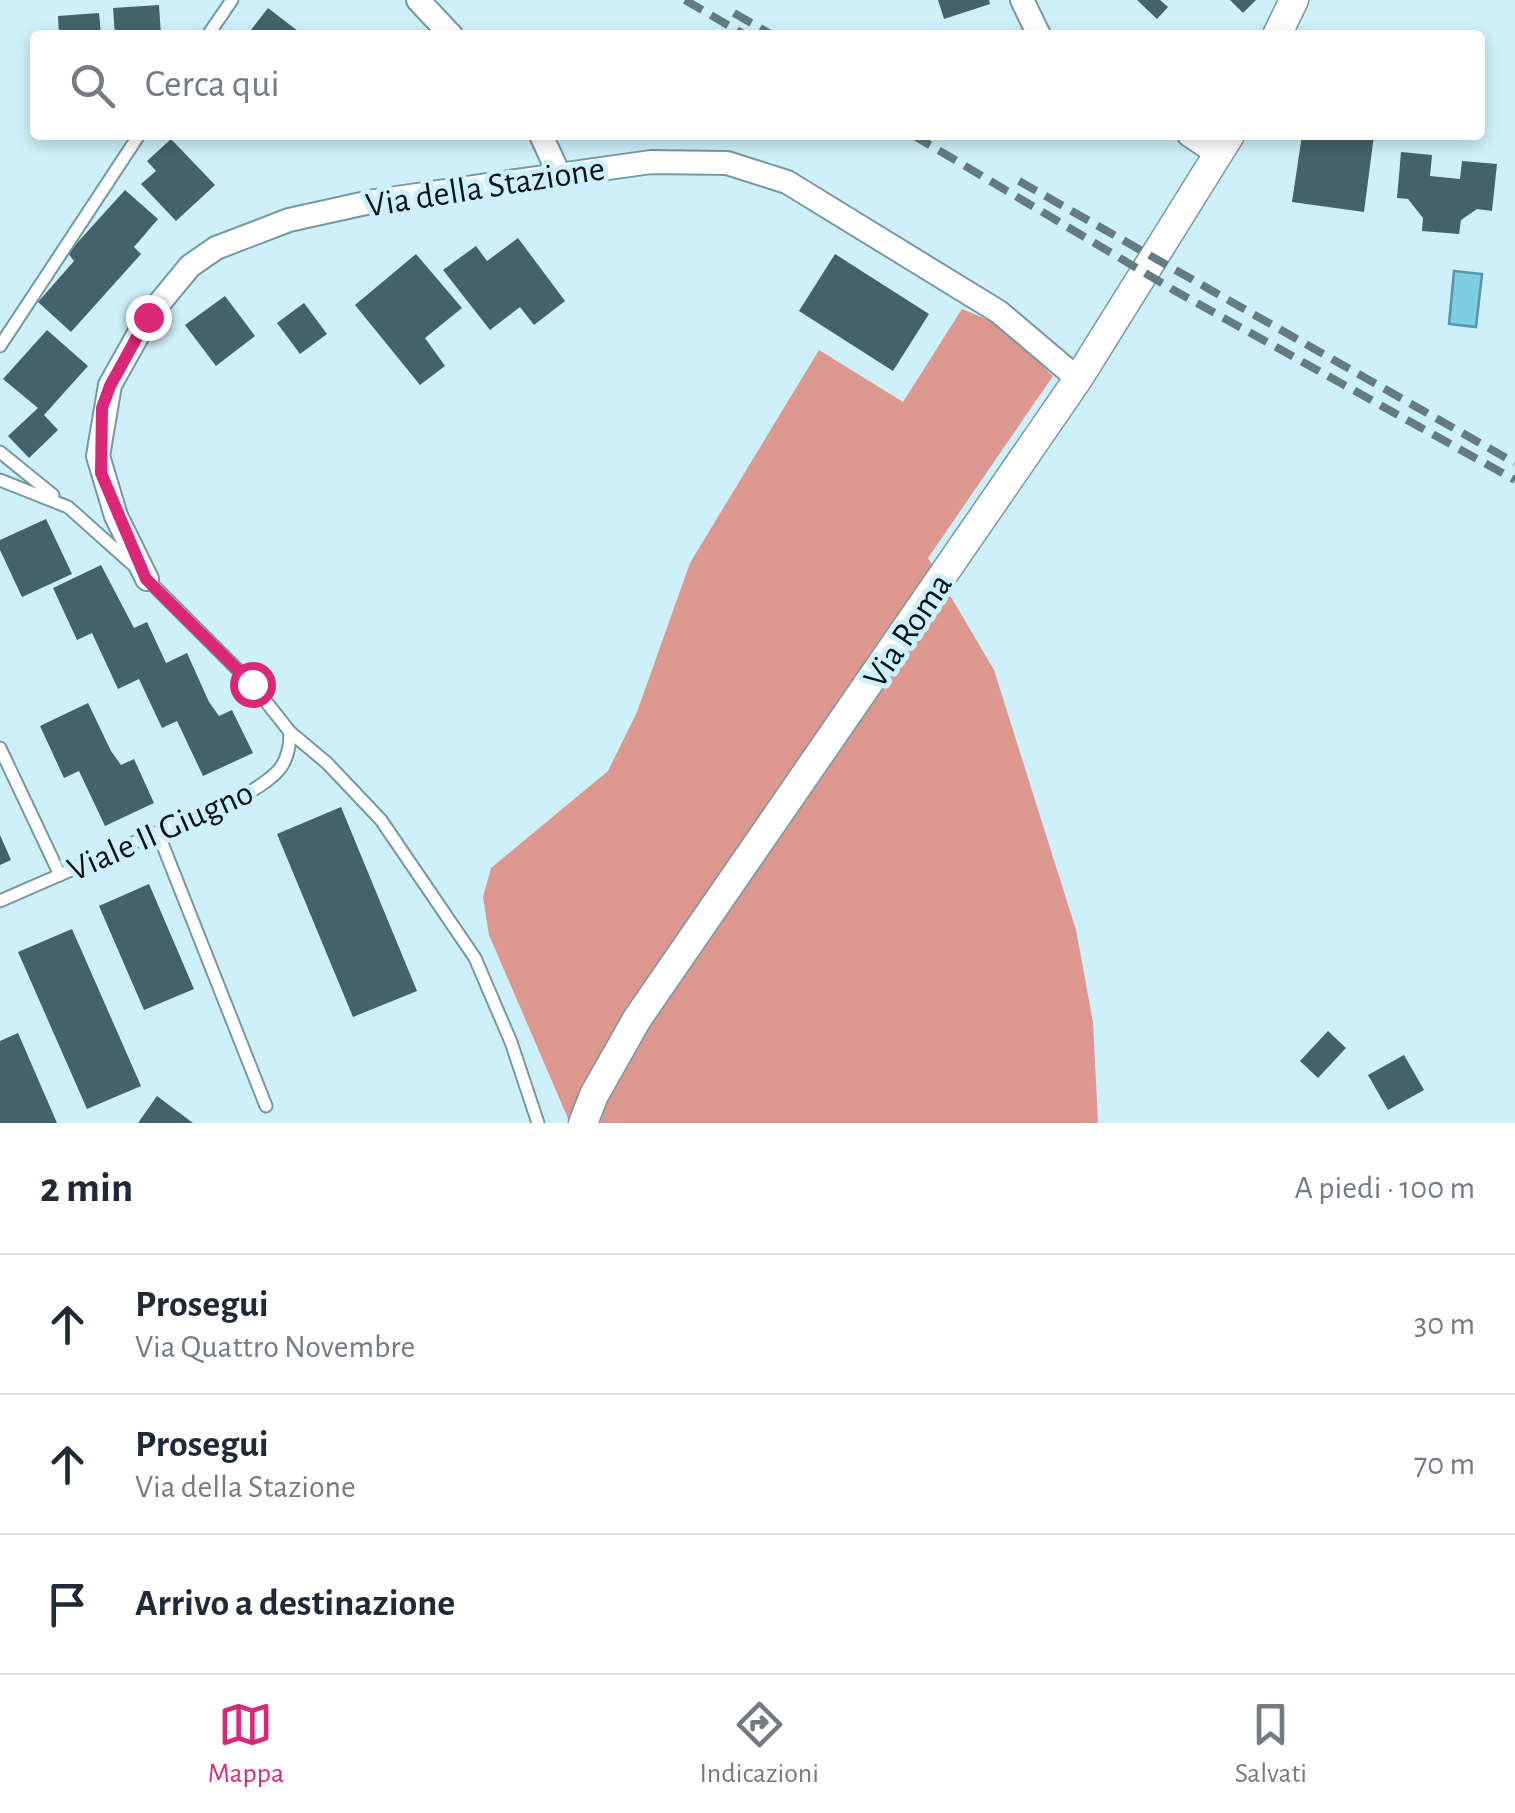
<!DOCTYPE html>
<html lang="it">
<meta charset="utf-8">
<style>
body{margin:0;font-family:"Alegreya Sans",sans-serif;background:#f2f2f3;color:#1f2937}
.stop{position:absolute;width:30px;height:30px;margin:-22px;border:8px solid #db2777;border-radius:50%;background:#fff}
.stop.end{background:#db2777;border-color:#fff;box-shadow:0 2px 10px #0008}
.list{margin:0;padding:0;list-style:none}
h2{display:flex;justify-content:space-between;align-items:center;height:130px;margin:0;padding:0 40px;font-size:42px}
h2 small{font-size:32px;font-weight:400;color:#747a83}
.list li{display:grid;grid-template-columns:65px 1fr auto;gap:30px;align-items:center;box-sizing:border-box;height:140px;padding:0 40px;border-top:2px solid #e0e1e3}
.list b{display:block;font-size:38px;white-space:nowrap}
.list p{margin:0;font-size:32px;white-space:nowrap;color:#747a83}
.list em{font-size:32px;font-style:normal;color:#747a83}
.icon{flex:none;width:55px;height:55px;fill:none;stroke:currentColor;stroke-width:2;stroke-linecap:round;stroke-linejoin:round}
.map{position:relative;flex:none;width:1515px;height:1123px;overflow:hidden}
.search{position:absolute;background:#fff;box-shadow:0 5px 15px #0003;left:30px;right:30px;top:30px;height:110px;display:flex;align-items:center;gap:25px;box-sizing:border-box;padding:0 35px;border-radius:10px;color:#747a83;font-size:38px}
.sheet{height:550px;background:#fff}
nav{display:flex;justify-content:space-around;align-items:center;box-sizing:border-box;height:140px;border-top:2px solid #e0e1e3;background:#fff;font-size:28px;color:#747a83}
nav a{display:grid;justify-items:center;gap:5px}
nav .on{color:#db2777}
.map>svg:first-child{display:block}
.forest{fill:#dc978f}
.water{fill:#7dcde3;stroke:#5995a6;stroke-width:2.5}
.building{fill:#43626a}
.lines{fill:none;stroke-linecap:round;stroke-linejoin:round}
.service-casing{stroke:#7898a1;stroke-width:15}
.minor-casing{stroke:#7898a1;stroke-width:26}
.tertiary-casing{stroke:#7898a1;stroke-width:31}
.service{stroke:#fff;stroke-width:11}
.minor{stroke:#fff;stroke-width:22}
.tertiary{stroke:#fff;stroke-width:28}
.rail{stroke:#637b81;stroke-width:8;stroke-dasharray:20 10;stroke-linecap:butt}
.route{stroke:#db2777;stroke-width:12}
.labels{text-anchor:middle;stroke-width:10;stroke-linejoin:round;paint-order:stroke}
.street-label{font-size:35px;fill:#061316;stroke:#cdf0fa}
</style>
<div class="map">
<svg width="1515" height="1123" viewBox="0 0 1515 1123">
<rect width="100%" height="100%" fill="#cdf0fa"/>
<polygon class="forest" points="962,309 1000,325 1053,376 928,558 994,670 1076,930 1093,1022 1098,1123 570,1123 489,935 483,897 491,868 608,771 637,712 690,563 819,350 903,402"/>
<polygon class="water" points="1454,271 1482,274 1476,327 1449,324"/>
<g class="building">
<polygon points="938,0 989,0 990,4 944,19"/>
<polygon points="1137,0 1160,0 1168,7 1157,19"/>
<polygon points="1230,0 1256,0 1243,13"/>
<polygon points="159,5 161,35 115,35 113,8"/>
<polygon points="268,8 303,35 247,35"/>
<polygon points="99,13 101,35 59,35 58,16"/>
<polygon points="1302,135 1374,135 1364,212 1292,202"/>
<polygon points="171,139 215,185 176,221 141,184 156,171 147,161"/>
<polygon points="1401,152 1432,155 1430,176 1460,179 1462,161 1497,164 1492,211 1477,209 1461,220 1459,234 1422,231 1423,218 1408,199 1397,198"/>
<polygon points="125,190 158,219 134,247 141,254 71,332 38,302 74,261 68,253"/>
<polygon points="518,238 565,301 534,325 520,307 490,330 443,270 476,246 487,261"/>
<polygon points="416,254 462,308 425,338 445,366 420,385 355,305"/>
<polygon points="835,254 929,314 893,371 799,311"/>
<polygon points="225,296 255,336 216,366 185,325"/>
<polygon points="304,303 327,334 300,354 277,323"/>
<polygon points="47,330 88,366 44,415 58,430 29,458 8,436 38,408 3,379"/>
<polygon points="46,519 72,574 22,597 0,550 0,540"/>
<polygon points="101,565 134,628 147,622 166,663 187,653 209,702 219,716 232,710 253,753 203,776 177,721 162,728 139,679 118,689 92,633 77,640 53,588"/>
<polygon points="88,703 111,751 121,765 134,759 154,803 105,826 79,771 64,778 40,726"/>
<polygon points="341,807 417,991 353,1017 277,834"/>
<polygon points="0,835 11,860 0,865"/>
<polygon points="149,884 194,989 144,1010 99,906"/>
<polygon points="72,929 141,1086 87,1109 18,952"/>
<polygon points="1328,1031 1346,1048 1318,1078 1300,1061"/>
<polygon points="18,1033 57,1123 0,1123 0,1041"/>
<polygon points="1404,1055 1424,1090 1388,1110 1368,1075"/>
<polygon points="157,1096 193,1123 138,1123"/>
</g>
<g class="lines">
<g class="service-casing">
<g id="service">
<polyline points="208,35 232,0"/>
<polyline points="0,346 139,135"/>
<polyline points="0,452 53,495"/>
<polyline points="0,480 68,507 133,565"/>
<polyline points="146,578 252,684 290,732 327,763 381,820 475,958 511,1042 538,1123"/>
<polyline points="0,748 60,875"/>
<polyline points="158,833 266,1106"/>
<path d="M0,901L250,792C277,775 290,766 290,732"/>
</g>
</g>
<g class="minor-casing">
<g id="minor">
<polyline points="418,0 451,35"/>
<polyline points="1022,0 1039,35"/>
<polyline points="541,135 558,172"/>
<polyline points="1189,135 1219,155"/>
<polyline points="147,579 116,516 98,456 110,385 148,317 190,266 216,248 289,220 375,201 651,162 727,163 787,182 999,312 1078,379"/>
</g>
</g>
<g class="tertiary-casing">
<g id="tertiary">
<polyline points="1277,35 1294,0"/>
<polyline points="583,1123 594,1095 637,1019 1078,379 1230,135"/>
</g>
</g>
<use href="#service" class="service"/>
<use href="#minor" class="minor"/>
<use href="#tertiary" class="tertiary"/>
<g class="rail">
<polyline points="685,0 745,35"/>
<polyline points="734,13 772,35"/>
<polyline points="913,135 1177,292 1515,480"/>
<polyline points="1019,181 1515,463"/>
</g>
</g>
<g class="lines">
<polyline class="route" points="148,317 110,386 102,408 101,473 146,579 252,684"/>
</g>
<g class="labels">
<g class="street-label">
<text transform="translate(485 186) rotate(-9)" y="12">Via della Stazione</text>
<text transform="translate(907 630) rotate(-56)" y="12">Via Roma</text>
<text transform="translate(160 830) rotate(-24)" y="12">Viale II Giugno</text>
</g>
</g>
</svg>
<div class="stop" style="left:252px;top:684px"></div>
<div class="stop end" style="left:148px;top:317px"></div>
<div class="search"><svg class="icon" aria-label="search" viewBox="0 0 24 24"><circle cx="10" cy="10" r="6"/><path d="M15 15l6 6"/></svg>Cerca qui</div>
</div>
<section class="sheet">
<h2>2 min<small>A piedi · 100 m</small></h2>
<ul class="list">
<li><svg class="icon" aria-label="ahead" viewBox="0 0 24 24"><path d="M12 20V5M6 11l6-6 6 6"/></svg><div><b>Prosegui</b><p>Via Quattro Novembre</p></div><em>30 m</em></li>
<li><svg class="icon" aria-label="ahead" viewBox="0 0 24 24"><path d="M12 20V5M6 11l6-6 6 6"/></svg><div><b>Prosegui</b><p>Via della Stazione</p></div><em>70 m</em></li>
<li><svg class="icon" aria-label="arrive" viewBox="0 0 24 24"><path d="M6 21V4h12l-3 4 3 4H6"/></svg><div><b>Arrivo a destinazione</b></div></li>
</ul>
</section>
<nav>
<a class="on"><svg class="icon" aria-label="map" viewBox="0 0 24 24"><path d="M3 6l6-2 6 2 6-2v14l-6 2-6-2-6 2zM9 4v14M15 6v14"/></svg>Mappa</a>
<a><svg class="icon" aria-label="directions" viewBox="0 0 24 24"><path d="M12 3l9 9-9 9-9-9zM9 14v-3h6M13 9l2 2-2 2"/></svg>Indicazioni</a>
<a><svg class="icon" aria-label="saved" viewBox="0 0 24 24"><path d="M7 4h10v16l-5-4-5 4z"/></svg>Salvati</a>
</nav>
